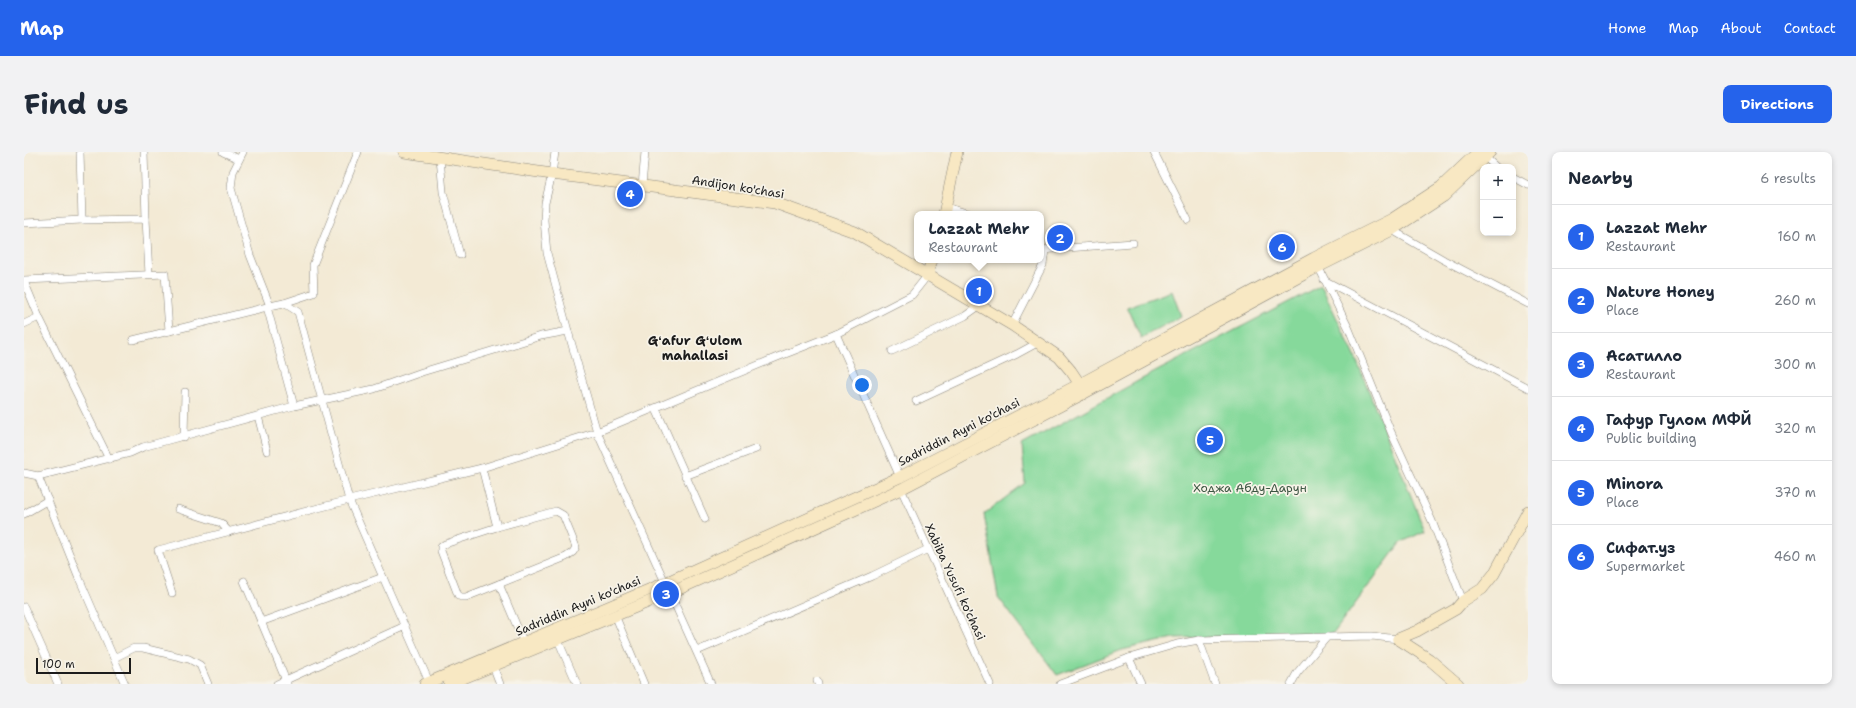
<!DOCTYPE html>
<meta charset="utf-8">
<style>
body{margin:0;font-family:"Shantell Sans",sans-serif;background:#f2f2f3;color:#1f2937}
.controls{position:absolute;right:12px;top:12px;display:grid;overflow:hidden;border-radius:8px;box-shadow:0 2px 6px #0003}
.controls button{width:36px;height:36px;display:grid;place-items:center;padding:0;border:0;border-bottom:1px solid #e0e1e3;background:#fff;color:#1f2937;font:20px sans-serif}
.scale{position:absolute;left:12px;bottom:10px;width:95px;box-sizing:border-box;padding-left:4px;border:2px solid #1c1c1c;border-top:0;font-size:11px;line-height:14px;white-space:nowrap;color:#1c1c1c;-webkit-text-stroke:3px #f7f3e8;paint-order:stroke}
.you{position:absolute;left:838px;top:233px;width:14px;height:14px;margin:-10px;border:3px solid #fff;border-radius:50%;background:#1a73e8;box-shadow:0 0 0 6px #1a73e833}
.badge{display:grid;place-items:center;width:26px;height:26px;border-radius:50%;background:#2563eb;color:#fff;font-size:13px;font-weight:700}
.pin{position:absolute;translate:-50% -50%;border:2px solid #fff;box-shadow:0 1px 4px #0006}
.popup{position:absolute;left:890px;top:59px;width:130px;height:52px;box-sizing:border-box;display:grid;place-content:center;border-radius:8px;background:#fff;filter:drop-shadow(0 1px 3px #0005);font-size:13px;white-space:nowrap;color:#747a83}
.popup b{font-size:15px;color:#1f2937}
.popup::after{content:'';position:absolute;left:50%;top:100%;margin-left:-8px;border:8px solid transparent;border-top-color:#fff}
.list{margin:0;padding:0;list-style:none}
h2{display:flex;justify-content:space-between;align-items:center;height:52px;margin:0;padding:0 16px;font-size:17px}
h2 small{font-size:13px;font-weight:400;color:#747a83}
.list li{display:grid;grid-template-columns:26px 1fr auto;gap:12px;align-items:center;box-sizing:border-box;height:64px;padding:0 16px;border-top:1px solid #e0e1e3}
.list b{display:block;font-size:15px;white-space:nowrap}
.list p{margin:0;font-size:13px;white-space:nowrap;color:#747a83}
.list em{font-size:13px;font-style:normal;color:#747a83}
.map{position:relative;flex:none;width:1504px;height:532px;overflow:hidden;border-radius:8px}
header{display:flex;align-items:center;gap:24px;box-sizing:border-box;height:56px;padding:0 20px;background:#2563eb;color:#fff}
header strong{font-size:19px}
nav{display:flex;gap:22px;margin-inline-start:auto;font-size:14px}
.intro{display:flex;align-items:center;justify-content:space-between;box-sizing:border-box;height:96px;padding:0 24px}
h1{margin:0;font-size:28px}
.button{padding:10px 18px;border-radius:8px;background:#2563eb;color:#fff;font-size:14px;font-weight:700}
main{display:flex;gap:24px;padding:0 24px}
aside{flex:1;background:#fff;border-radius:8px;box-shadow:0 2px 6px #0003}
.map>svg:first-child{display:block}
.green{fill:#86d99b;stroke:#517a5c}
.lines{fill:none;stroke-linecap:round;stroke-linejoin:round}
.street-casing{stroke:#888378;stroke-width:8}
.secondary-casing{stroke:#888378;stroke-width:12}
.street{stroke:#fff;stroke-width:7}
.secondary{stroke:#f8e8c3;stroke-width:11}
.labels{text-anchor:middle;stroke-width:3.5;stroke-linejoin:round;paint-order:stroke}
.street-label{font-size:12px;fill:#1c1c1c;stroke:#f7f3e8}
.park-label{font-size:12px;fill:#3c5542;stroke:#f7f3e8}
.neighbourhood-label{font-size:13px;font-weight:bold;fill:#1c1c1c;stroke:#f7f3e8}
</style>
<header>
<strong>Map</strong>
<nav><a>Home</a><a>Map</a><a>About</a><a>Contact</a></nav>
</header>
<div class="intro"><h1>Find us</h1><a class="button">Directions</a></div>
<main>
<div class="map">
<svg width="1504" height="532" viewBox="0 0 1504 532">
<rect width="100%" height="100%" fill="#f7f3e8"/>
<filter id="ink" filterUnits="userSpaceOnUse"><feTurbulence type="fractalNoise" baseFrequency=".025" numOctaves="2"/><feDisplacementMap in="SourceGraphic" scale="8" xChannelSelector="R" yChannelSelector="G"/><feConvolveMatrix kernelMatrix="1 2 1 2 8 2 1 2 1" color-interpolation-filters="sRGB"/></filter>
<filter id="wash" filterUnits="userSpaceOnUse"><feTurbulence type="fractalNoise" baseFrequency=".012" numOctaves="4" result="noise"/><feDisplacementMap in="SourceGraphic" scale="16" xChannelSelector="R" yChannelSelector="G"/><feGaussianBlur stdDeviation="0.9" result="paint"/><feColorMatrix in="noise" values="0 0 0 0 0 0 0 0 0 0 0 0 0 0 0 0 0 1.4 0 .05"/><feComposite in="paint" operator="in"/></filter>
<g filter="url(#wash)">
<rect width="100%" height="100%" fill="#f3ead5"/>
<g class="green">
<polygon points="1297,133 1330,202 1401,379 1376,391 1309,482 1150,486 1098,498 1033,523 974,445 960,362 1001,331 998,293 1114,229"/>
<polygon points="1148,139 1157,164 1117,186 1103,155"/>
</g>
</g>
<g filter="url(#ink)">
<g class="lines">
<g class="street-casing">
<g id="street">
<polyline points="56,0 58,68"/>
<polyline points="120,0 122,67"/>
<polyline points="199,0 215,7"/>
<polyline points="219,0 209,20 207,36 226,103 246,154 243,155 270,254"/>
<polyline points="531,0 528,22 521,51 520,68 523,101 544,179 573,280 687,532"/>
<polyline points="1130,0 1164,68"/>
<polyline points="1461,5 1472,15"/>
<polyline points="416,6 419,40 436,103"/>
<polyline points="1489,25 1504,33"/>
<polyline points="618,34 621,0"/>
<polyline points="922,55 946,62"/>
<polyline points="0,71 58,68 122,67 125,122"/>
<polyline points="1368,78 1420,108 1504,152"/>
<polyline points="1017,98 1109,91"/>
<polyline points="1293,112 1325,177 1367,280 1408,369 1439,449"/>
<polyline points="0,128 141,122 145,179"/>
<polyline points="1300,128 1504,236"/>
<polyline points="0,129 15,165 85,307"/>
<polyline points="260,151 290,141 289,113 334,0"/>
<polyline points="246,154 260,151 274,160 325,348 406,532"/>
<polyline points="0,172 15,165"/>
<polyline points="988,173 1019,113 1021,98"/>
<polyline points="812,182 876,325"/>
<polyline points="109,188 243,155"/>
<polyline points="868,199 941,164 955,154"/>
<polyline points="892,249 993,202 1015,190"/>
<polyline points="632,257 681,367"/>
<polyline points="234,264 243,299"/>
<polyline points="160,285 161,240"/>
<polyline points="458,316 473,375"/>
<polyline points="0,321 14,324 106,301 119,295 270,254 350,237 398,220 517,184 544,179"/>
<polyline points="14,324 55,426 101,532"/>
<polyline points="661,324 732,297"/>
<polyline points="877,337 966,532"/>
<polyline points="154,357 197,371 205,380"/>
<polygon points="532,359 539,363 552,395 549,400 542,405 442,445 437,445 434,443 417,399 417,395 421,392 473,375"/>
<polyline points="0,362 24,348"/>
<polyline points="220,429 263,531"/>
<polyline points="475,432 500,491"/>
<polyline points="148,441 134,398 325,348 458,316 573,280 751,206 812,182 888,143 903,124"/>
<polyline points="0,455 34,532"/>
<polyline points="591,463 620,532"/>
<polyline points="237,470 359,425"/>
<polyline points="534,488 553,532"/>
<polyline points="1175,488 1191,532"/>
<polyline points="673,499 848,424 904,397"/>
<polyline points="90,506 110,496 119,496 165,507 176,513 184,532"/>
<polyline points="1105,506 1117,532"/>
<polyline points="469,514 476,532"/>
<polyline points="793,529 794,532"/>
<polyline points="253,532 381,474"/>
<polyline points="1036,532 1105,506 1153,492 1175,488 1303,485"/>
<polyline points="1267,532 1273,521 1303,485 1348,484 1374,487"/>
</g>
</g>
<g class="secondary-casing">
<g id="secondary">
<polyline points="380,0 528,22 751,51 831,80 988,173 1035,205 1047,219 1059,237"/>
<polyline points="920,62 933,0"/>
<polyline points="903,124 908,108"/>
<polyline points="1374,487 1393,479 1432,457 1439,449 1458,437 1470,422 1504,359"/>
<polyline points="1374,487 1405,507 1434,532"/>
<polyline points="401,532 641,431 876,325 1056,232 1290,106 1368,67 1417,35 1454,0"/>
<polyline points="425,532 646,441 877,337 1055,244 1286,119 1368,78 1420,44 1466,0"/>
</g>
</g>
<use href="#street" class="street"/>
<use href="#secondary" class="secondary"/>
</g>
</g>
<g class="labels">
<g class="street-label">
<text transform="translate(714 35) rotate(9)" y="4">Andijon ko'chasi</text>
<text transform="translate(935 280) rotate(-27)" y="4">Sadriddin Ayni ko'chasi</text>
<text transform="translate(931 430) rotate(65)" y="4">Xabiba Yusufi ko'chasi</text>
<text transform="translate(554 454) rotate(-23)" y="4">Sadriddin Ayni ko'chasi</text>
</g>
<g class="park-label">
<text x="1226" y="340">Ходжа Абду-Дарун</text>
</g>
<g class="neighbourhood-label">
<text x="671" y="193">Gʻafur Gʻulom<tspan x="671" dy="15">mahallasi</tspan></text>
</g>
</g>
</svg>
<div class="controls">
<button>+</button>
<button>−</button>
</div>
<div class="scale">100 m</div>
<div class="you"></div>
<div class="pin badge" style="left:955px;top:139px">1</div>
<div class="popup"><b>Lazzat Mehr</b>Restaurant</div>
<div class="pin badge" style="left:1036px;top:86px">2</div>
<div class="pin badge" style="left:642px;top:442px">3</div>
<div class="pin badge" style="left:606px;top:42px">4</div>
<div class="pin badge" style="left:1186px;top:288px">5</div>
<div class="pin badge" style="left:1258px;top:95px">6</div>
</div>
<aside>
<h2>Nearby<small>6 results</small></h2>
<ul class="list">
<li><span class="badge">1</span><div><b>Lazzat Mehr</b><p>Restaurant</p></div><em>160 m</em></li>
<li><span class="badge">2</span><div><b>Nature Honey</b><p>Place</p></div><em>260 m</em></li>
<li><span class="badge">3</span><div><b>Асатилло</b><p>Restaurant</p></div><em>300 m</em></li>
<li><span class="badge">4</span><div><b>Гафур Гулом МФЙ</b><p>Public building</p></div><em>320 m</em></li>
<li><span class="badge">5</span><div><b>Minora</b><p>Place</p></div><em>370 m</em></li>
<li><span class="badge">6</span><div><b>Сифат.уз</b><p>Supermarket</p></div><em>460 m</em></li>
</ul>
</aside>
</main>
